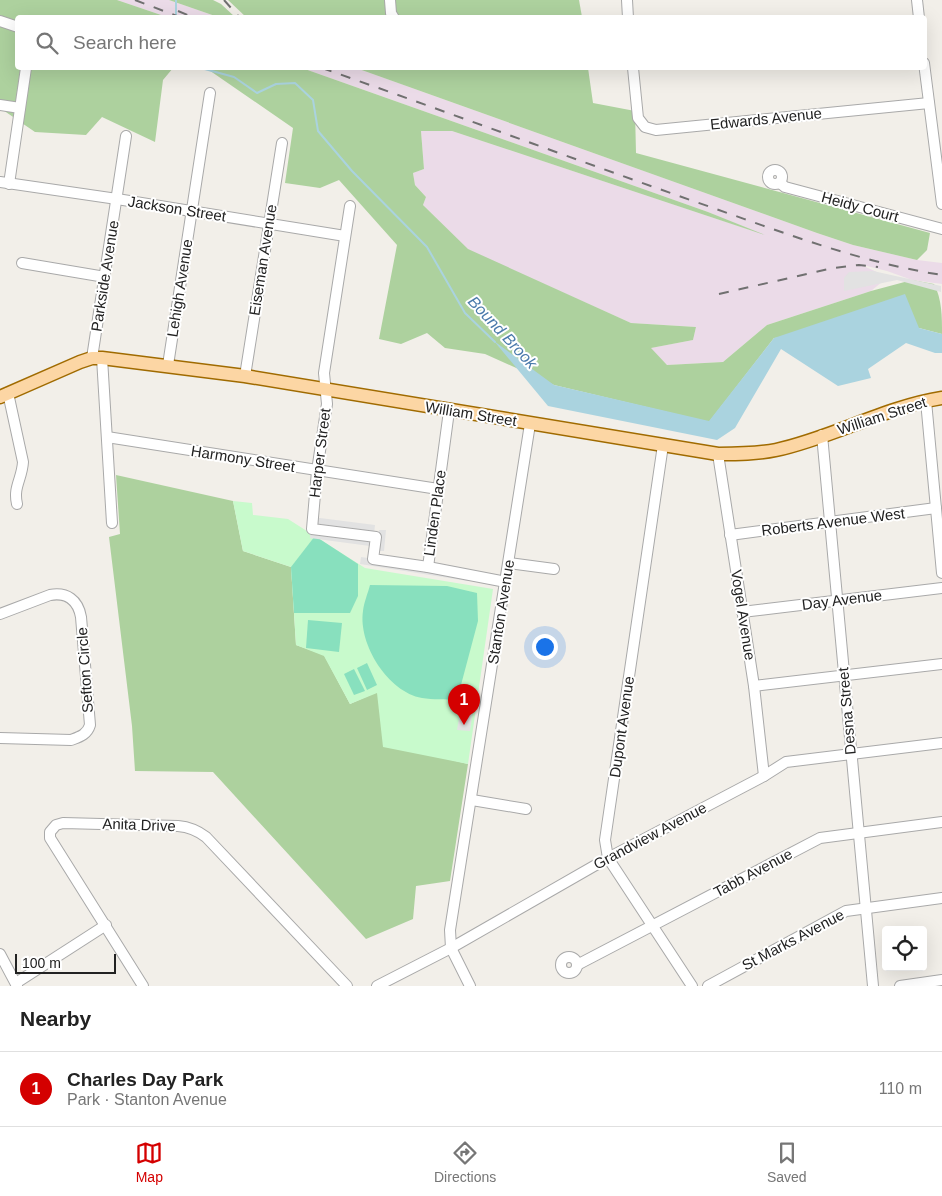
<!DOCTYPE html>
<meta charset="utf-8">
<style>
body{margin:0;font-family:Arial,sans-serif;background:#f2f2f2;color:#222}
.controls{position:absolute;right:15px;bottom:15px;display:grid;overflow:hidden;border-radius:5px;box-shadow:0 5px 20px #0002}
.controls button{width:45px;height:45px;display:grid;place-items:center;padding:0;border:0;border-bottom:1px solid #e0e0e0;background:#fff;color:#222;font:25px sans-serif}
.scale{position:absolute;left:15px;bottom:12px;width:101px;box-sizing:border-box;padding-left:5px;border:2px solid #222;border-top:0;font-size:14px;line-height:18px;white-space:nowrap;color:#222;-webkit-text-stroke:4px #fff;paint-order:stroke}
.you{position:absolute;left:544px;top:646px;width:18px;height:18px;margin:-12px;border:4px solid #fff;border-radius:50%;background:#1a73e8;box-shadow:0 0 0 8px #1a73e833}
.badge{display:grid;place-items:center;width:32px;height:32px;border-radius:50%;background:#d40000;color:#fff;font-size:16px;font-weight:700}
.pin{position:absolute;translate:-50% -41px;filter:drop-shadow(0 1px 2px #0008)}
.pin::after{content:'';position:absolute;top:26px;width:18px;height:15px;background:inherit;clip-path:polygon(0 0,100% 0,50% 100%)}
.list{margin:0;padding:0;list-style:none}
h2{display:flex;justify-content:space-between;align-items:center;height:65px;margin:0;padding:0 20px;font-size:21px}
h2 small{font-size:16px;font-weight:400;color:#767676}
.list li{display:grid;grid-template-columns:32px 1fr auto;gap:15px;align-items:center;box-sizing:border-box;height:75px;padding:0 20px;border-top:1px solid #e0e0e0}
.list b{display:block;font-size:19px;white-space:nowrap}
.list p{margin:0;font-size:16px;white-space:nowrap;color:#767676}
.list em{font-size:16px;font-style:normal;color:#767676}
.icon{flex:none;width:28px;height:28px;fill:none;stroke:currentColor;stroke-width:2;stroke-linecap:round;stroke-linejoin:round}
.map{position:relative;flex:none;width:942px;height:986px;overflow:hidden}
.search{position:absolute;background:#fff;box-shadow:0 5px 20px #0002;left:15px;right:15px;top:15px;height:55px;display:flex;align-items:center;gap:12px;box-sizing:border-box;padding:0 18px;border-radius:5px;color:#767676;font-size:19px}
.sheet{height:140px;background:#fff}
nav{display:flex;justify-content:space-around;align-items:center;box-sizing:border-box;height:70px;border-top:1px solid #e0e0e0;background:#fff;font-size:14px;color:#767676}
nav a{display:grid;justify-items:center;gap:2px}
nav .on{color:#d40000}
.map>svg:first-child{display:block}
.industrial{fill:#ebdbe8}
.forest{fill:#add19e}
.park{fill:#c8facc}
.pitch{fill:#88e0be}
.parking{fill:#e2e2e2}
.water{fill:#aad3df}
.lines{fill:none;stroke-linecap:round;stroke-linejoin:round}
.stream{stroke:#aad3df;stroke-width:2}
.minor-casing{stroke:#a9a9a9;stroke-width:12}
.major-casing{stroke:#a06b00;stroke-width:15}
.minor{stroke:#fff;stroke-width:10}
.major{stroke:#fcd6a4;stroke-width:12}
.rail{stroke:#707070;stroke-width:2;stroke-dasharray:10 10;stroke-linecap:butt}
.labels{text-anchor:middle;stroke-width:4;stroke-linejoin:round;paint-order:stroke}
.street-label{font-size:15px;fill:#222;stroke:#fff}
.water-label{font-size:16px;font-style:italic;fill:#4a7aab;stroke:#fff}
</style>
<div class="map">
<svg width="942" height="986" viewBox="0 0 942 986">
<rect width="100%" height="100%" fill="#f2efe9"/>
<g class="industrial">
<polygon points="117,0 169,0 218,17 167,17"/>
<polygon points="302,68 356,68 817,233 853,245 917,260 942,263 942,284 912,280 887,271 859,264 888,277 871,291 767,325 723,362 667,365 650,348 693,340 696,327 631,323 468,250 423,205 426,197 415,185 413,173 424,169 421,131 452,131 756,232 708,212"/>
</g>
<g class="forest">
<polygon points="0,0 117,0 167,17 18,18 18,68 173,68 163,80 155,142 102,117 86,135 35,132 0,108"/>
<polygon points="169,0 213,0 221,4 235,17 218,17"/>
<polygon points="228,0 579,0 582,17 247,18"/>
<path d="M206,68H302L708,212L765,235L452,131H421L424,169L413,173L415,185L426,197L423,205L468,249L631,323L696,327L693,340L651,348L667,365L723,362L767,325L871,291L912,280L934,284C942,299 942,317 942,334L919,328L774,338L709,422L554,385L485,354L445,348L427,333L401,344L379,339L397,245L339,180L320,188L285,183L293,128Z"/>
<polygon points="356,68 588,68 593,103 635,111 636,153 930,233 927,250 917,260 853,245 817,233"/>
<polygon points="116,475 233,501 243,551 291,567 296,645 324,655 350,704 377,692 439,757 468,764 450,881 416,886 413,919 366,939 213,772 135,771 132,726 109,537 120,534"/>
</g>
<polygon class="park" points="233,501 252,503 253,515 288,519 365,568 493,589 468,764 383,747 377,693 350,704 324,656 296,645 291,567 243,551"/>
<g class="pitch">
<polygon points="315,536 358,564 358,596 350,613 294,613 291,567"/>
<path d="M370,585L447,586L477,593L478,621L457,700C445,699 433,700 422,698C388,692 358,644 363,611C364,602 368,593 370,585Z"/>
<polygon points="308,620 342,623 339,652 306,648"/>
<polygon points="367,663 377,685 367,690 357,668"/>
<polygon points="354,669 365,691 354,695 344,674"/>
</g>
<g class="parking">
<polygon points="873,271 941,286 941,292 897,280 844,291 844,278 849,272"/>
<polygon points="312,517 375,525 374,534 379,534 379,530 386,530 384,551 369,551 370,546 310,538"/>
<polygon points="361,557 469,573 468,581 360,564"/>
<polygon points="469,694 475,695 470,731 457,730 463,695"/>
</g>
<polygon class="water" points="905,294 919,328 942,334 942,353 935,353 906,343 868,369 871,378 838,386 781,349 735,428 717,440 548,406 494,341 554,385 709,421 774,338"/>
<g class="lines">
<g class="stream">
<polyline points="176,0 176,18"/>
<polyline points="201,68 234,77 257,93 276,84 295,83 313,100 318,131 352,171 427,247 465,313 495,342"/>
</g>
<g class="minor-casing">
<g id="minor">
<polyline points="390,0 391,13 394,18"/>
<polyline points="627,0 628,18"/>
<polyline points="917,0 919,18"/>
<polyline points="0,21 18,27"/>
<polyline points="924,63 942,204"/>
<polyline points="633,68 638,118 645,127 656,130 929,103"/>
<polyline points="0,105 20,108"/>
<circle cx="775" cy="177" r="7"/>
<polyline points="0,182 117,199 345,236"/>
<polyline points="780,183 785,187 942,229"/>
<polyline points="9,184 26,68"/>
<polyline points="350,206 324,373 327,404 317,471 312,529 376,537 373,559 428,567 506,582"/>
<polyline points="22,263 105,277"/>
<polyline points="92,358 126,136"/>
<polyline points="102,358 112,523"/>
<polyline points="168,365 210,93"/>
<polyline points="245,376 282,143"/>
<path d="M8,393L23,462C22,479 13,487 17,504"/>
<polyline points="926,401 942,573"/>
<polyline points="822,435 873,986"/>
<polyline points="107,437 438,489"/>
<polyline points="663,445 605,840 608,858 692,986"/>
<polyline points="718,454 754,686 764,776"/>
<polyline points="730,535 936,508"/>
<polyline points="509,563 554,569"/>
<polyline points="428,567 449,411"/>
<polyline points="742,612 942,588"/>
<path d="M0,614L50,595C67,592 78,600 81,617L90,725C87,735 79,737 71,740L0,738"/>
<polyline points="754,686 942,664"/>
<polyline points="472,800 526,809"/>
<polyline points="0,954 17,986"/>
<circle cx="569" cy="965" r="8"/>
<polyline points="577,965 820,838 942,822"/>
<polyline points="16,983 106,925"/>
<path d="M143,986L50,838V832L56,825L63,823L178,826C189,827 197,830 206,837L347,986"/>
<polyline points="377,986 451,948 608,858 764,776 786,762 942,743"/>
<polyline points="470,986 451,948 450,930 530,424"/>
<polyline points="708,986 846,911 942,898"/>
<polyline points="900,986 942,980"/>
</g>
</g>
<g class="major-casing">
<path id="major" d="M0,397L80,362L92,358H102L245,376L718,454C738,454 757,454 776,450C832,438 885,407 942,398"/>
</g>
<use href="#minor" class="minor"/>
<use href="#major" class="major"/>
<g class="rail">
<polyline points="135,0 182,18"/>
<polyline points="224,0 240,18"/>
<polyline points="178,11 195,18"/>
<path d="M322,68C447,112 571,158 696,202C777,230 857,262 942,275"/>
<polyline points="719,294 833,268 859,265 878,267"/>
</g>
</g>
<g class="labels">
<g class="street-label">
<text transform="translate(766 119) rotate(-6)" y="5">Edwards Avenue</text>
<text transform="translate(860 207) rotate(15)" y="5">Heidy Court</text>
<text transform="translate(177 209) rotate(9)" y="5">Jackson Street</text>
<text transform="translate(263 260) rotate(-81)" y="5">Eiseman Avenue</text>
<text transform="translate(105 276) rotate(-81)" y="5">Parkside Avenue</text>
<text transform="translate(180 288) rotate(-81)" y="5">Lehigh Avenue</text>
<text transform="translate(471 414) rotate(9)" y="5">William Street</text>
<text transform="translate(882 416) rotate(-18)" y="5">William Street</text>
<text transform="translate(320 453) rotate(-83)" y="5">Harper Street</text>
<text transform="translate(243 459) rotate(9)" y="5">Harmony Street</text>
<text transform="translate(435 513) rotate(-82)" y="5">Linden Place</text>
<text transform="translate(833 522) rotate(-7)" y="5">Roberts Avenue West</text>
<text transform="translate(842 600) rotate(-7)" y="5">Day Avenue</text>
<text transform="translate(501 612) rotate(-81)" y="5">Stanton Avenue</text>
<text transform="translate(743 615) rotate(81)" y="5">Vogel Avenue</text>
<text transform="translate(85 670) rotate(-94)" y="5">Sefton Circle</text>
<text transform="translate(847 711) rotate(-95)" y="5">Desna Street</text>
<text transform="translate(622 727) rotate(-82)" y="5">Dupont Avenue</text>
<text transform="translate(139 825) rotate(2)" y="5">Anita Drive</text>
<text transform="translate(650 836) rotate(-28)" y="5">Grandview Avenue</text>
<text transform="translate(753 873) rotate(-28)" y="5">Tabb Avenue</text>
<text transform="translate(793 940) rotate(-28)" y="5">St Marks Avenue</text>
</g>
<g class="water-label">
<text transform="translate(503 332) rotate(47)" y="6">Bound Brook</text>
</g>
</g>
</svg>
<div class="controls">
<button><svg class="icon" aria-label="locate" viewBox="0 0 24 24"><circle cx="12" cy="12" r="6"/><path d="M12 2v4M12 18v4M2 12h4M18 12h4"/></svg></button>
</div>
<div class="scale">100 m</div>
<div class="you"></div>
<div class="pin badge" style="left:464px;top:725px">1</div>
<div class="search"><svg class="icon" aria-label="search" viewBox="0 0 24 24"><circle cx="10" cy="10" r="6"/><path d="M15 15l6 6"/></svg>Search here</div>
</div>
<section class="sheet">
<h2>Nearby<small></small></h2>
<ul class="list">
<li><span class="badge">1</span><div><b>Charles Day Park</b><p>Park · Stanton Avenue</p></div><em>110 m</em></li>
</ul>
</section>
<nav>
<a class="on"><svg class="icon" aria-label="map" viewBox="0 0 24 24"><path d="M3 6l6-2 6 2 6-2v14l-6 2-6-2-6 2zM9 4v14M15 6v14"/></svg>Map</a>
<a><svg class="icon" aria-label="directions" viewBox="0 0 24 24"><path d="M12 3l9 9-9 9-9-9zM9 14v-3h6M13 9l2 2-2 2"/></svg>Directions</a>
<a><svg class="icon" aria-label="saved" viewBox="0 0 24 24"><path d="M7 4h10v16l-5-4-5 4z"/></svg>Saved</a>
</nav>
